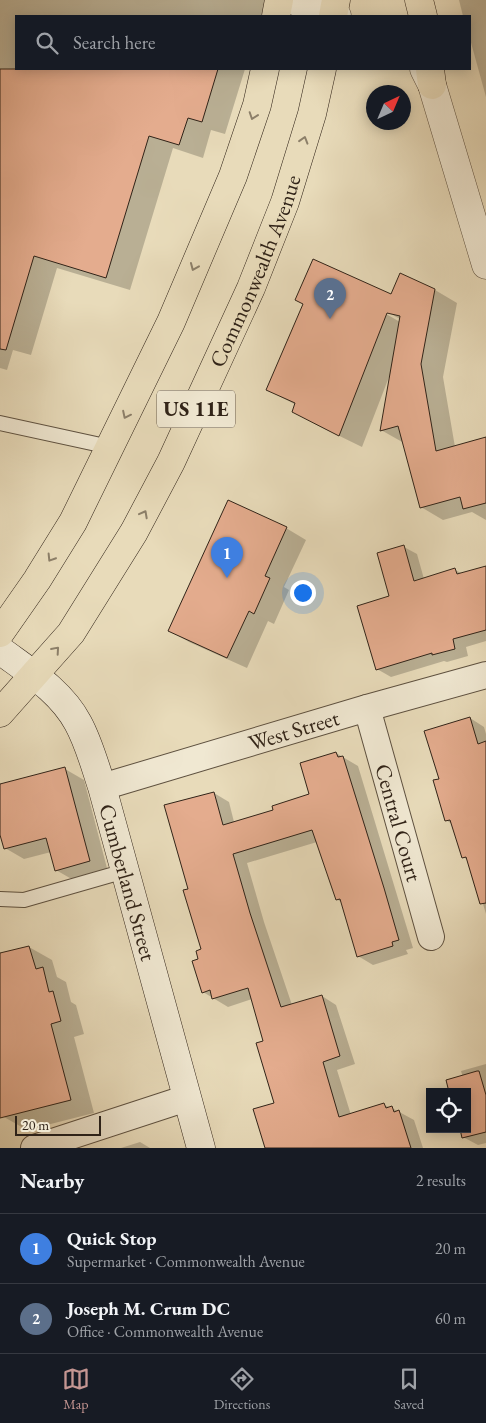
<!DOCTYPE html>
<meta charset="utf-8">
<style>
body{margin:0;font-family:"EB Garamond",serif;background:#242831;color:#f1f3f6}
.controls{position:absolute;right:15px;bottom:15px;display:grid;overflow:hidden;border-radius:0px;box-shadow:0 2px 12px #0003}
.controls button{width:45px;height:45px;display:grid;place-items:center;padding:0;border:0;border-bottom:1px solid #363941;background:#171b24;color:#f1f3f6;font:25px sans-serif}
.compass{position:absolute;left:366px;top:85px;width:45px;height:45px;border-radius:50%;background:#171b24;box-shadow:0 2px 12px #0003;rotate:44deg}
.scale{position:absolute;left:15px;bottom:12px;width:86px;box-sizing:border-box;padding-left:5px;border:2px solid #302318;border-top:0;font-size:14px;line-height:18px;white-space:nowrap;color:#302318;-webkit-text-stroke:4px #f0e8d2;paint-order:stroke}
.you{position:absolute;left:302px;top:592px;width:18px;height:18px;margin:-12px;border:4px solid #fff;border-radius:50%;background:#1a73e8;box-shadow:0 0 0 8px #1a73e833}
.badge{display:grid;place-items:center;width:32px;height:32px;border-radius:50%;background:#c59692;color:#fff;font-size:16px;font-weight:700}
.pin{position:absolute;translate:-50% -41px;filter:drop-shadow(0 1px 2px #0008)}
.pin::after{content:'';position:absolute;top:26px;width:18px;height:15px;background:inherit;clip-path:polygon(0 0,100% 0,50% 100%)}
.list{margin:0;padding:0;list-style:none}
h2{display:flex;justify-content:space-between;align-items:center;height:65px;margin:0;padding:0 20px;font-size:21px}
h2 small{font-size:16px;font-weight:400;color:#9ea1a6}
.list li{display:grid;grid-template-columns:32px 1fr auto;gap:15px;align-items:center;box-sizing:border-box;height:70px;padding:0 20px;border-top:1px solid #363941}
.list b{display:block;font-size:19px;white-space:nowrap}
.list p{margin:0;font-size:16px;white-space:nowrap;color:#9ea1a6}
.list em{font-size:16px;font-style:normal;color:#9ea1a6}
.icon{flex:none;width:28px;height:28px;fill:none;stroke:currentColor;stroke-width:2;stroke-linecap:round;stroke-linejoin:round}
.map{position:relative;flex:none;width:486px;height:1148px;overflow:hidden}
.search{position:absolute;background:#171b24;box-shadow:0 2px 12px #0003;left:15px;right:15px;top:15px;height:55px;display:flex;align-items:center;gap:12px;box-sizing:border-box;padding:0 18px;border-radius:0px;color:#9ea1a6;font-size:19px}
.sheet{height:205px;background:#171b24}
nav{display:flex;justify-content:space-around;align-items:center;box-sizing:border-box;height:70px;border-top:1px solid #363941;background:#171b24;font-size:14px;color:#9ea1a6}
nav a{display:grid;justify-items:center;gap:2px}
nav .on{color:#c59692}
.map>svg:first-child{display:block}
.shadow{fill:#0003;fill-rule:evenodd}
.building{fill:#e4ac8e;stroke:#302318}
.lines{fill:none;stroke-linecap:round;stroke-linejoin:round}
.service-casing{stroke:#5e5140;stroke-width:16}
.minor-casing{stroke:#5e5140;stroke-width:28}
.tertiary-casing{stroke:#5e5140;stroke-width:29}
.secondary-casing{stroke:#302318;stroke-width:29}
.trunk-casing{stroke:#302318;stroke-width:29}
.service{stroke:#f0e8d2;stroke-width:14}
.minor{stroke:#f0e8d2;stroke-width:26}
.tertiary{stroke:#f0e8d2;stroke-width:28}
.secondary{stroke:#f0e8d2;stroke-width:28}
.trunk{stroke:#e8dbba;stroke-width:28}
.oneway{stroke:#8c7f69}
.labels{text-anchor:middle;stroke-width:4;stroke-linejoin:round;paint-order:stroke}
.shield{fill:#f0e8d2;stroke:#6a5e50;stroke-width:1}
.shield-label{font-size:21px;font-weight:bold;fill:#302318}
.street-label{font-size:22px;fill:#302318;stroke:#f0e8d2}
</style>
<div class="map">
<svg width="486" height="1148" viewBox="0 0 486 1148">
<rect width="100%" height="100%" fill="#e8dbba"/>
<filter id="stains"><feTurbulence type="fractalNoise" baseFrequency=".004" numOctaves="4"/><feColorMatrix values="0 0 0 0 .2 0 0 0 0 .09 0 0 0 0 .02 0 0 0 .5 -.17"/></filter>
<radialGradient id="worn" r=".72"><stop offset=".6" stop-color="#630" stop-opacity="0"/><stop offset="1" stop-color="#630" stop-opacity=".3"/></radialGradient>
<g class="shadow">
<polygon points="0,0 266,0 261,16 16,16 16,69 245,69 225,134 211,130 203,158 173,148 130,290 57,268 31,355 13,350 7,370 0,368"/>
<polygon points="459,0 486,0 486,97 470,39 470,16 463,16"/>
<path d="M435,290L457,303L443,377L455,447L486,438V520L472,512L443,520L421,507L404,443L381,430L390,378L389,377L362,447L315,424L296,405L268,390L392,296ZM382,309L400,319V322L381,311Z"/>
<polygon points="286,528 306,540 284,587 289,590 274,624 268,621 247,668 189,642 170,631"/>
<polygon points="404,547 417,554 424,579 455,570 463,574 486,567 486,641 466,647 468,656 447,662 444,661 391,677 377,669 391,597"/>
<polygon points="470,718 484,727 486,734 486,914 472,867 468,860 463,857 452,824 446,820 440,780"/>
<polygon points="336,753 358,766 413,948 406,950 408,954 373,965 358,956 342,903 337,899 317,842 247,863 264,922 292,1005 322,996 336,1005 355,1064 337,1070 351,1115 384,1105 392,1108 414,1120 423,1148 265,1148 255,1110 276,1104 265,1042 252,999 228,1007 203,992 200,960 202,950 190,889 214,793 229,802 234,822 275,810 311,794"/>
<polygon points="65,769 84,780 108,872 75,881 56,870 51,852 24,859 5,848 0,830 0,786"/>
<polygon points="29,947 52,960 57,977 66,982 71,1002 76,1005 84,1034 74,1037 94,1113 27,1130 4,1117 0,1101 0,954"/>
<polygon points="486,1064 486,1143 478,1145 463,1137 467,1129 467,1092 461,1071"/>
<polygon points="140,1142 150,1148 121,1148"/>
</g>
<g class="building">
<polygon points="0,69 218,69 202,122 188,118 179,145 149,136 106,278 34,256 6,350 0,349"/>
<polygon points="313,259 391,294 400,273 435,289 421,364 436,451 486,437 486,503 463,509 460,497 420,508 398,426 380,431 400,316 387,313 339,436 292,412 295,403 266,390 303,304 295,300"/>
<polygon points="228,500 287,527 265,576 270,578 254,614 249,611 227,658 168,631"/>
<polygon points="404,545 414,581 455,568 457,574 486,566 486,630 453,639 455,649 432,655 432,653 376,670 357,606 389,596 377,553"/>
<polygon points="470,717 478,744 486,741 486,903 480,904 466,857 462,858 450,820 445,821 433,780 439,779 424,731"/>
<polygon points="336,752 338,757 343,756 384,888 399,940 392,942 393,946 357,957 340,899 336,900 312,830 233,854 250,913 281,1007 322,995 340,1056 323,1062 339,1117 384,1103 386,1108 392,1106 394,1112 399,1110 411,1148 265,1148 253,1109 274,1103 256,1043 263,1041 248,988 212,999 210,990 202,993 192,961 198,959 196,951 201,949 183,890 188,889 164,805 214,792 223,825 273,810 272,806 309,794 300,763"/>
<polygon points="65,767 90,861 55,871 46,838 4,849 0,835 0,784"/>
<polygon points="29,946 36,969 43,967 49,992 53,991 61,1021 51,1024 71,1100 0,1118 0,953"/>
<polygon points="477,1071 479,1071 486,1095 486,1132 462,1138 460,1129 467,1129 467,1092 449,1092 446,1080"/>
</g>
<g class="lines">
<g class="service-casing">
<g id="service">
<polyline points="0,423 110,447"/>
<polyline points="0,899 24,900 125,871"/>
</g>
</g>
<g class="minor-casing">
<g id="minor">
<path id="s1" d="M367,708L431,937"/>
<path id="s2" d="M102,787L367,708L486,675"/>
<polyline points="34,1148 187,1098"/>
</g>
</g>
<g class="tertiary-casing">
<g id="tertiary">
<polyline points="292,0 337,16"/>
<polyline points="424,69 432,85 486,265"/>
</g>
</g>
<g class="secondary-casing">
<g id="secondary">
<path id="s3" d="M0,650C28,671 61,691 78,723C89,743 95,766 102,787L201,1148"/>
</g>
</g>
<g class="trunk-casing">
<g id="trunk">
<polyline points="419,0 423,16"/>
<polyline points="276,16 279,0"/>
<polyline points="333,16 336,0"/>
<polyline points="430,69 432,85"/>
<polyline points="0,633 37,580 73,522 171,322 233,176 257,105 265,69"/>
<path id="s4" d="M0,713L71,633L134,532L171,462L251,288L285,202L312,114L322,69"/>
</g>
</g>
<use href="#service" class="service"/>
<use href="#minor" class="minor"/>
<use href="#tertiary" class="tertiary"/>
<use href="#secondary" class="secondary"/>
<use href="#trunk" class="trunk"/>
</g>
<defs><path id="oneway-chevron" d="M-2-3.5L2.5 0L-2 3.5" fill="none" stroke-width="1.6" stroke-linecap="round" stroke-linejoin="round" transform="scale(1.25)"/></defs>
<g class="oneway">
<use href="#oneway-chevron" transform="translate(253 116) rotate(109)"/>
<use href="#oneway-chevron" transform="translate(304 140) rotate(-73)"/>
<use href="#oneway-chevron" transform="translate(194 267) rotate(113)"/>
<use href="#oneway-chevron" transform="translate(126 415) rotate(116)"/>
<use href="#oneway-chevron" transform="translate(144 514) rotate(-62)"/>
<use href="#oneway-chevron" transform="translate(51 558) rotate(122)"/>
<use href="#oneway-chevron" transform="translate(56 650) rotate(-49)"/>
</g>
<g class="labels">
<rect class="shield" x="157" y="390.5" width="78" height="37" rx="4"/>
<g class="shield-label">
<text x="196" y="416">US 11E</text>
</g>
<g class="street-label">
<text dy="8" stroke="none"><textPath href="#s4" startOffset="514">Commonwealth Avenue</textPath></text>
<text dy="8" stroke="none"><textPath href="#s2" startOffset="200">West Street</textPath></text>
<text dy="8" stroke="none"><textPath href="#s1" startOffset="119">Central Court</textPath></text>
<text dy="8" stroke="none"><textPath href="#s3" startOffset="275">Cumberland Street</textPath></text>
</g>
</g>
<rect width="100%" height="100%" filter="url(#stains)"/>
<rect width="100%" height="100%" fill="url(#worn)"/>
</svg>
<div class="controls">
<button><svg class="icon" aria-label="locate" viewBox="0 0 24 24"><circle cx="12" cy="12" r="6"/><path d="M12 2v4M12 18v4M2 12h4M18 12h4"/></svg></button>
</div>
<svg class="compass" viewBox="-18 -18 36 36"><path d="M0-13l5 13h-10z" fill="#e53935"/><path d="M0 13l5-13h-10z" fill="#9ea1a6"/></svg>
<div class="scale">20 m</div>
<div class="you"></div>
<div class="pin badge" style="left:227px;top:578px;background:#3f7fe0">1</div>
<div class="pin badge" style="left:330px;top:319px;background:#5c6f8a">2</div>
<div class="search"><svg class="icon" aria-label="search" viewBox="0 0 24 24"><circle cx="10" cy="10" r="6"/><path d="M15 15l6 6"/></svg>Search here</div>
</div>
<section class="sheet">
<h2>Nearby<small>2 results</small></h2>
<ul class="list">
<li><span class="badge" style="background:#3f7fe0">1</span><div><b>Quick Stop</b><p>Supermarket · Commonwealth Avenue</p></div><em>20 m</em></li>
<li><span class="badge" style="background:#5c6f8a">2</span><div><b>Joseph M. Crum DC</b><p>Office · Commonwealth Avenue</p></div><em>60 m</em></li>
</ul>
</section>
<nav>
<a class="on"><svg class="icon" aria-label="map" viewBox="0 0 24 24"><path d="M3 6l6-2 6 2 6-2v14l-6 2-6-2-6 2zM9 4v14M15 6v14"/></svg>Map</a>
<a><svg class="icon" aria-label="directions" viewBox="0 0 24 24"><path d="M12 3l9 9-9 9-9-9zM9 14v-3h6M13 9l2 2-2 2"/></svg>Directions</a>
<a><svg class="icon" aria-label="saved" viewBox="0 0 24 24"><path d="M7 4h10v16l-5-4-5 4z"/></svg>Saved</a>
</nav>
